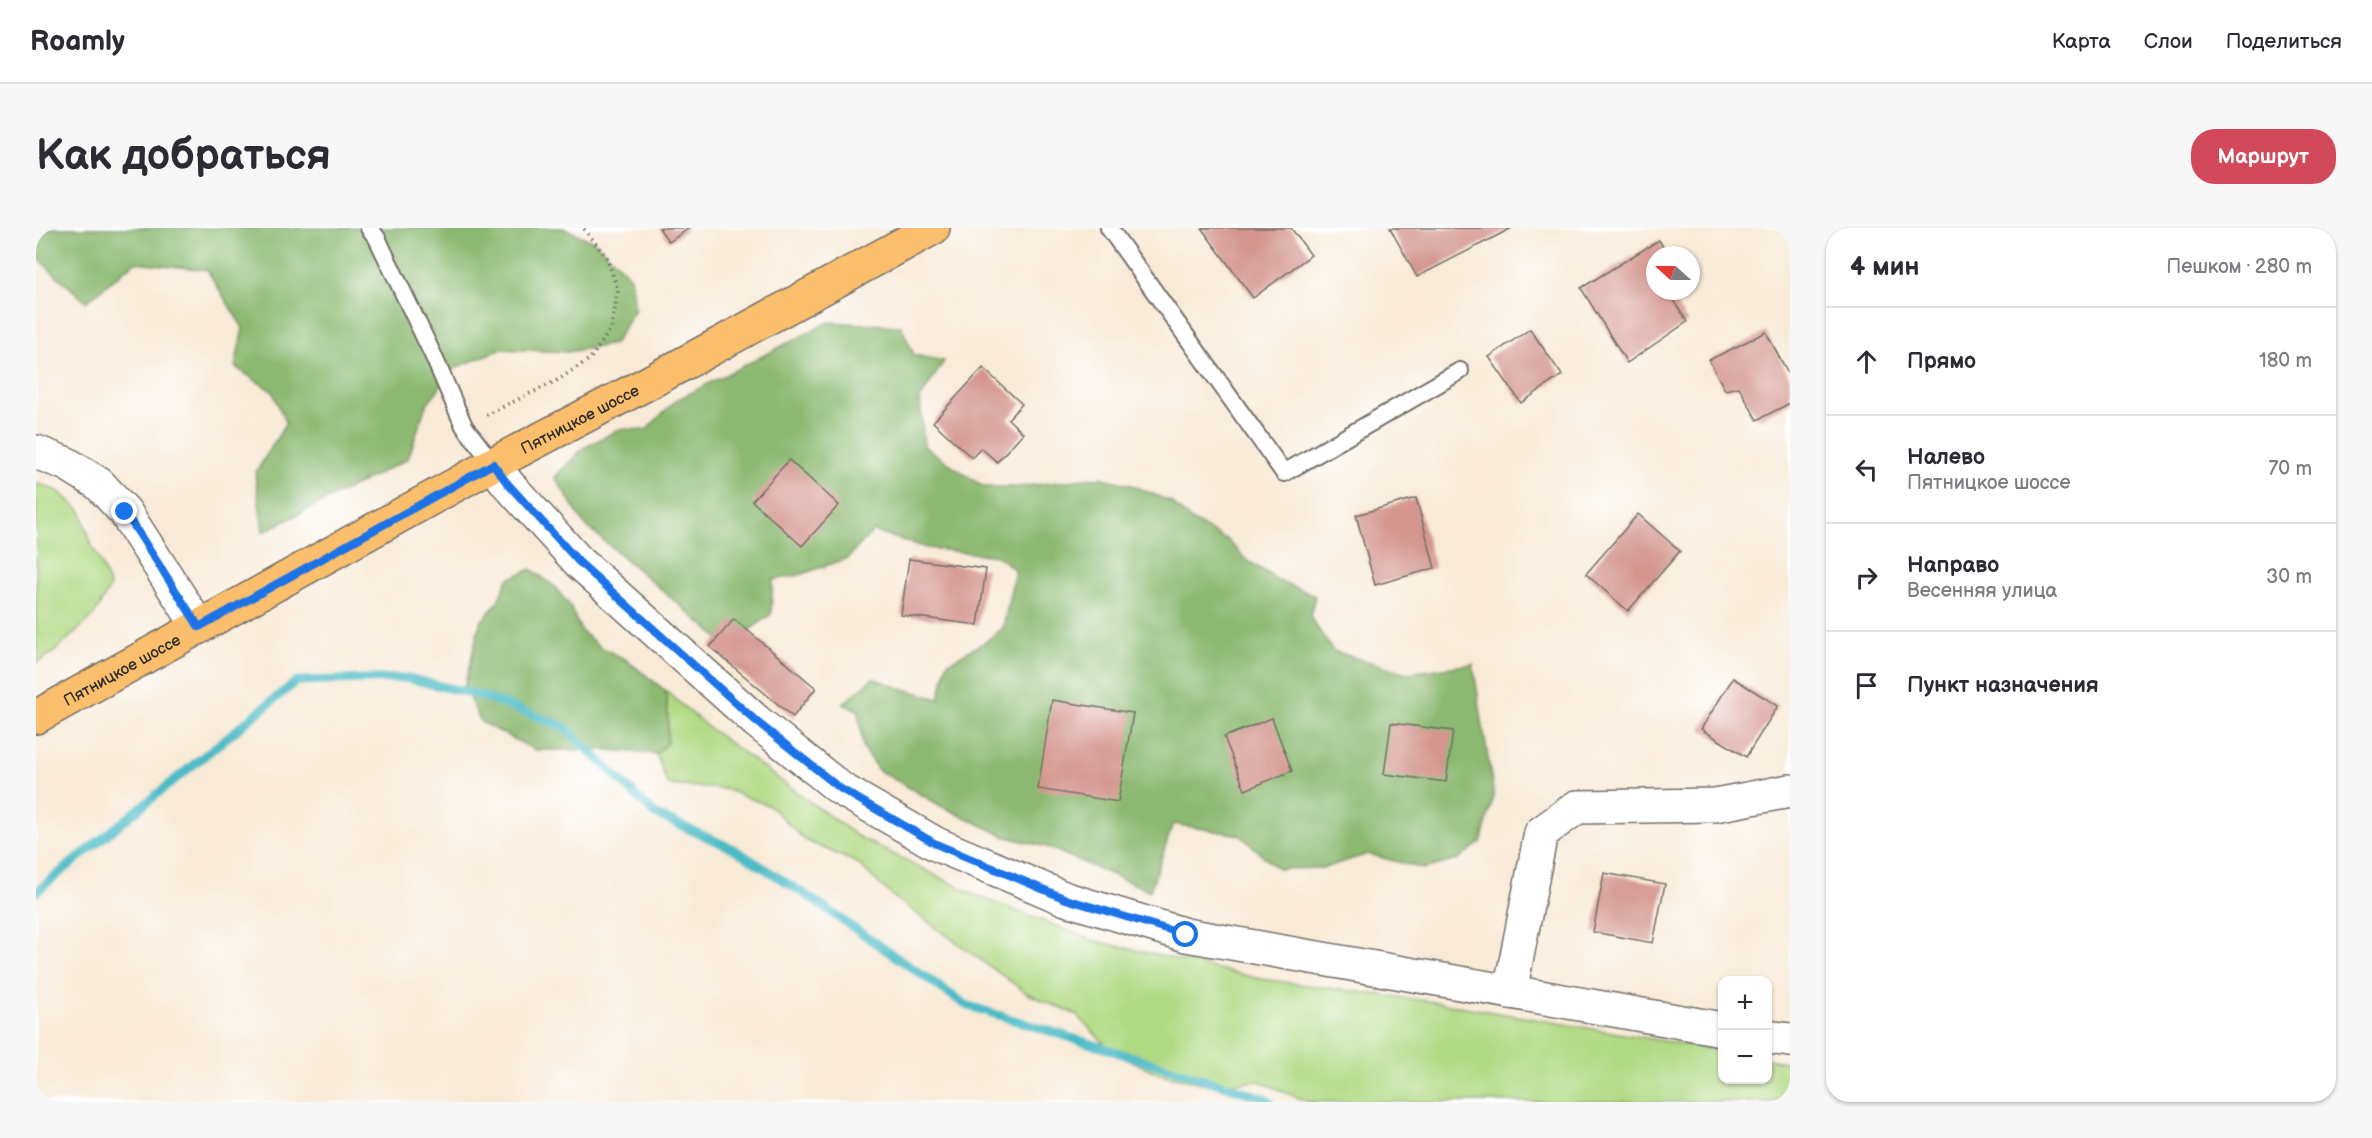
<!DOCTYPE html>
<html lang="ru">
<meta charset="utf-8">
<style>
body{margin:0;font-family:"Balsamiq Sans",sans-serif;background:#f7f7f7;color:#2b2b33}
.controls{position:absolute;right:18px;bottom:18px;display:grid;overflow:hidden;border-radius:12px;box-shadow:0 2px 4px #0004}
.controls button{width:54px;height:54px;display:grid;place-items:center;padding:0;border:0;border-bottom:2px solid #e1e1e2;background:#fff;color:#2b2b33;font:30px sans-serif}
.compass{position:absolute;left:1610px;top:18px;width:54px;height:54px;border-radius:50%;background:#fff;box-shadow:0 2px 4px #0004;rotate:291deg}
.stop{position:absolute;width:18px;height:18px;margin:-14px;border:4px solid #1a73e8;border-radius:50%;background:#fff}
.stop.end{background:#1a73e8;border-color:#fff;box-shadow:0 2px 6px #0008}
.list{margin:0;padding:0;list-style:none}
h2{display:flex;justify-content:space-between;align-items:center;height:78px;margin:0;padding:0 24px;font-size:26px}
h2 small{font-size:20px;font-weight:400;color:#7c7c81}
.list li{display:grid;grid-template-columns:39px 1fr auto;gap:18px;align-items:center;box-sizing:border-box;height:108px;padding:0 24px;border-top:2px solid #e1e1e2}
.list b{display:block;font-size:22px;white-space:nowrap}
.list p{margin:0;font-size:20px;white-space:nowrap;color:#7c7c81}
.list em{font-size:20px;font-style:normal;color:#7c7c81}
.icon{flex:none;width:33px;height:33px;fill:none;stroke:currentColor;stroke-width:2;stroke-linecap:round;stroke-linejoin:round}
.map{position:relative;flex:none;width:1754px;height:874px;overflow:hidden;border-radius:24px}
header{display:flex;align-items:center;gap:36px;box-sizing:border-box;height:84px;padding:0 30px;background:#fff;border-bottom:2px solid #e1e1e2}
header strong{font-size:28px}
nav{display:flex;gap:33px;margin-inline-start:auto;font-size:21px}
.intro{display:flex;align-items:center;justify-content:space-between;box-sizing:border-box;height:144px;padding:0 36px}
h1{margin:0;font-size:42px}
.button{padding:15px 27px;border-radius:24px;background:#d1495b;color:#fff;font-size:21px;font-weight:700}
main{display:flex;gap:36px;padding:0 36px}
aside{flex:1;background:#fff;border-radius:24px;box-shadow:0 2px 4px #0004}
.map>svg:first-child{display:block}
.green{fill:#b0d983;stroke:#6e8257;stroke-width:1.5}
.forest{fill:#8cb971;stroke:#5c724e;stroke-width:1.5}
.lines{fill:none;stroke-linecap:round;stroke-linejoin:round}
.stream{stroke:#4dbbc6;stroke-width:9}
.building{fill:#d4958f}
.lane-casing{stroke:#736e67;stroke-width:20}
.street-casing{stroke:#736e67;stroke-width:36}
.primary-casing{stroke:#736e67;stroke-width:36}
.path{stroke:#736e67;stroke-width:4;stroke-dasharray:1.5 4.5;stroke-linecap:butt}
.lane{stroke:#fff;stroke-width:16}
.street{stroke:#fff;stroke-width:33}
.primary{stroke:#fabe6d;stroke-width:33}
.route{stroke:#1a73e8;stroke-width:8}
.labels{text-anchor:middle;stroke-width:4.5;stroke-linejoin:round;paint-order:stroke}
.street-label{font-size:16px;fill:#2b2b2b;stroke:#fff}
</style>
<header>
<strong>Roamly</strong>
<nav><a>Карта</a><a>Слои</a><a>Поделиться</a></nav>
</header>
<div class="intro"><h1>Как добраться</h1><a class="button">Маршрут</a></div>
<main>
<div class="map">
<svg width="1754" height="874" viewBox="0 0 1754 874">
<rect width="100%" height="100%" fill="#fff"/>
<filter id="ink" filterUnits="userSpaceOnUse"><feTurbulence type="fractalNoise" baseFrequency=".0167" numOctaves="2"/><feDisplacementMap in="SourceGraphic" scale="12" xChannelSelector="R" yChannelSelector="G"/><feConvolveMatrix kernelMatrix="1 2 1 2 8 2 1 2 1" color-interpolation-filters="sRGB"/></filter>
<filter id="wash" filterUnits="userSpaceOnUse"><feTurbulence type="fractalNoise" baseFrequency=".008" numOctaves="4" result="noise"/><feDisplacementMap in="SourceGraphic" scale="24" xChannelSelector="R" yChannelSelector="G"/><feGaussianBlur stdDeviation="1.35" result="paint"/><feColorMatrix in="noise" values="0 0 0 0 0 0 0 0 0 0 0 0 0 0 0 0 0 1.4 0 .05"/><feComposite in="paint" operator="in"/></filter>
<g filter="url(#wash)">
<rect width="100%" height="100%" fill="#f8ead7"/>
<g class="green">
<polygon points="0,255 22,263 45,283 55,316 66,338 74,359 58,387 17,425 0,435"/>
<polygon points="630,463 669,497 821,608 941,668 1060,713 1225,751 1399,774 1686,823 1686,852 1732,852 1732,831 1754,835 1754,874 1272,874 1223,853 1173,857 1124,846 1076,824 1041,787 992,766 859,670 821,635 769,612 734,578 689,561 632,557 620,526 631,515 632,489"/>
</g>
<g class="forest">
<polygon points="0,0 527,0 559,14 595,49 599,81 578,116 532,124 465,121 419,140 390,177 372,231 227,304 219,246 250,195 236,163 199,139 207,100 171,42 99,34 50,74 0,29"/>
<polygon points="793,94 865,98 878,127 908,133 884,171 888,218 948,259 982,259 1065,249 1098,258 1135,274 1155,292 1192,312 1209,331 1242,352 1279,368 1274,389 1297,423 1371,445 1437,436 1458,568 1445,614 1421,632 1388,641 1332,626 1288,640 1242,641 1204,607 1137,596 1114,663 1011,619 970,609 905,578 842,542 827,520 822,482 807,476 837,450 864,460 903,471 911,435 949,414 967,400 979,342 961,328 891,320 837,303 812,330 763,347 737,352 735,386 692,418 548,296 519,249 547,220 584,201 610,202 640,172"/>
<polygon points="495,341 518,358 534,378 545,403 566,420 589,431 630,463 632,489 631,515 620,526 570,522 499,522 445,494 428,460 444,395 461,375 472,351"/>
</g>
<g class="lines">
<polyline class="stream" points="0,664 261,453 371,450 446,468 529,499 619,586 698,621 770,667 930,777 1228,870 1234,874"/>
</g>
<g id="blocks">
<g class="building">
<polygon points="623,0 653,0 633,14"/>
<polygon points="1167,0 1255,0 1275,27 1217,70 1166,1"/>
<polygon points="1354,0 1476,0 1381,49"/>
<polygon points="1623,12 1632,27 1619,27 1619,63 1632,63 1651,94 1591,135 1545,60"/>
<polygon points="1494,101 1526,147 1485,175 1453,129"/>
<polygon points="1730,104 1754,150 1754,175 1721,192 1703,159 1689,162 1673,132"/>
<polygon points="947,140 986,176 972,191 987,205 961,234 945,220 936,230 897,194"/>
<polygon points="753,232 803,277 766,318 716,273"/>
<polygon points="1380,270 1399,340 1339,357 1320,287"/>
<polygon points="1602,286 1644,323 1592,383 1550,346"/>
<polygon points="873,331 950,341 942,397 865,387"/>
<polygon points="698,391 780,460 757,489 674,419"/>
<polygon points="1697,450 1742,478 1710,529 1665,501"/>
<polygon points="1016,472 1097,485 1082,574 1002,561"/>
<polygon points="1236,490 1256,543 1209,562 1188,509"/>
<polygon points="1355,495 1417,503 1410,554 1348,546"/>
<polygon points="1568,645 1629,656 1617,715 1557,704"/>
</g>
</g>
</g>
<g filter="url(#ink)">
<use href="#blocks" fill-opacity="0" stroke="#736e67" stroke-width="1.5"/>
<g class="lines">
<g class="lane-casing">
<g id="lane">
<polyline points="333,0 341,10 397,127 428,198 457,236"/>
<polyline points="1073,0 1248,245 1424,143"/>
</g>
</g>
<g class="street-casing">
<g id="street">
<polyline points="0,224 31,236 63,256 89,284 163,399"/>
<polyline points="457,236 471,255 543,334 720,493 805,561 900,616 1030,671 1150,707 1686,801"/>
<polyline points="1474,764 1505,605 1541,579 1679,577 1754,563"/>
<polyline points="1732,809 1754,812"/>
</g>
</g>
<g class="primary-casing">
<g id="primary">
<path id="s1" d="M0,489L457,236L612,155L897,0"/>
</g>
</g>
<polyline class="path" points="450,187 520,153 554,131 575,101 582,63 571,30 547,0"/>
<use href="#lane" class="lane"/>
<use href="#street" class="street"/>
<use href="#primary" class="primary"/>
</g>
</g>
<g class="lines" filter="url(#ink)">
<polyline class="route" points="89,284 163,399 457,236 471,255 543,334 720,493 805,561 900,616 1030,671 1150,707"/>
</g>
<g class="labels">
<g class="street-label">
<text dy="6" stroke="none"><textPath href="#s1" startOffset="620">Пятницкое шоссе</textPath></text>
<text dy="6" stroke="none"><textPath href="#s1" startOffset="98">Пятницкое шоссе</textPath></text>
</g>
</g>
</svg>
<div class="controls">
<button>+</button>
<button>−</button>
</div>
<svg class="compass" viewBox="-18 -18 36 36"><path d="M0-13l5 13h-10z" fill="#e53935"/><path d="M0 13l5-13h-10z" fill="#7c7c81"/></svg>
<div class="stop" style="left:1150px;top:707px"></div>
<div class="stop end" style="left:89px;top:284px"></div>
</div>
<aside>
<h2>4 мин<small>Пешком · 280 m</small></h2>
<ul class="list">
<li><svg class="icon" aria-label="ahead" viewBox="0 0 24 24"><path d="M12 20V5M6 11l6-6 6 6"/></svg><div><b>Прямо</b></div><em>180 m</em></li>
<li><svg class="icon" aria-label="left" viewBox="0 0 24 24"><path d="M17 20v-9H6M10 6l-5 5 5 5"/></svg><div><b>Налево</b><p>Пятницкое шоссе</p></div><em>70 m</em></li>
<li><svg class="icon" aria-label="right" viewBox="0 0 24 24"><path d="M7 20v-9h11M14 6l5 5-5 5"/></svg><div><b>Направо</b><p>Весенняя улица</p></div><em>30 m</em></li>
<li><svg class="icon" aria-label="arrive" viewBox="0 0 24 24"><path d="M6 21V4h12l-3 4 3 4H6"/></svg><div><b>Пункт назначения</b></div></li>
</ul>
</aside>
</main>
